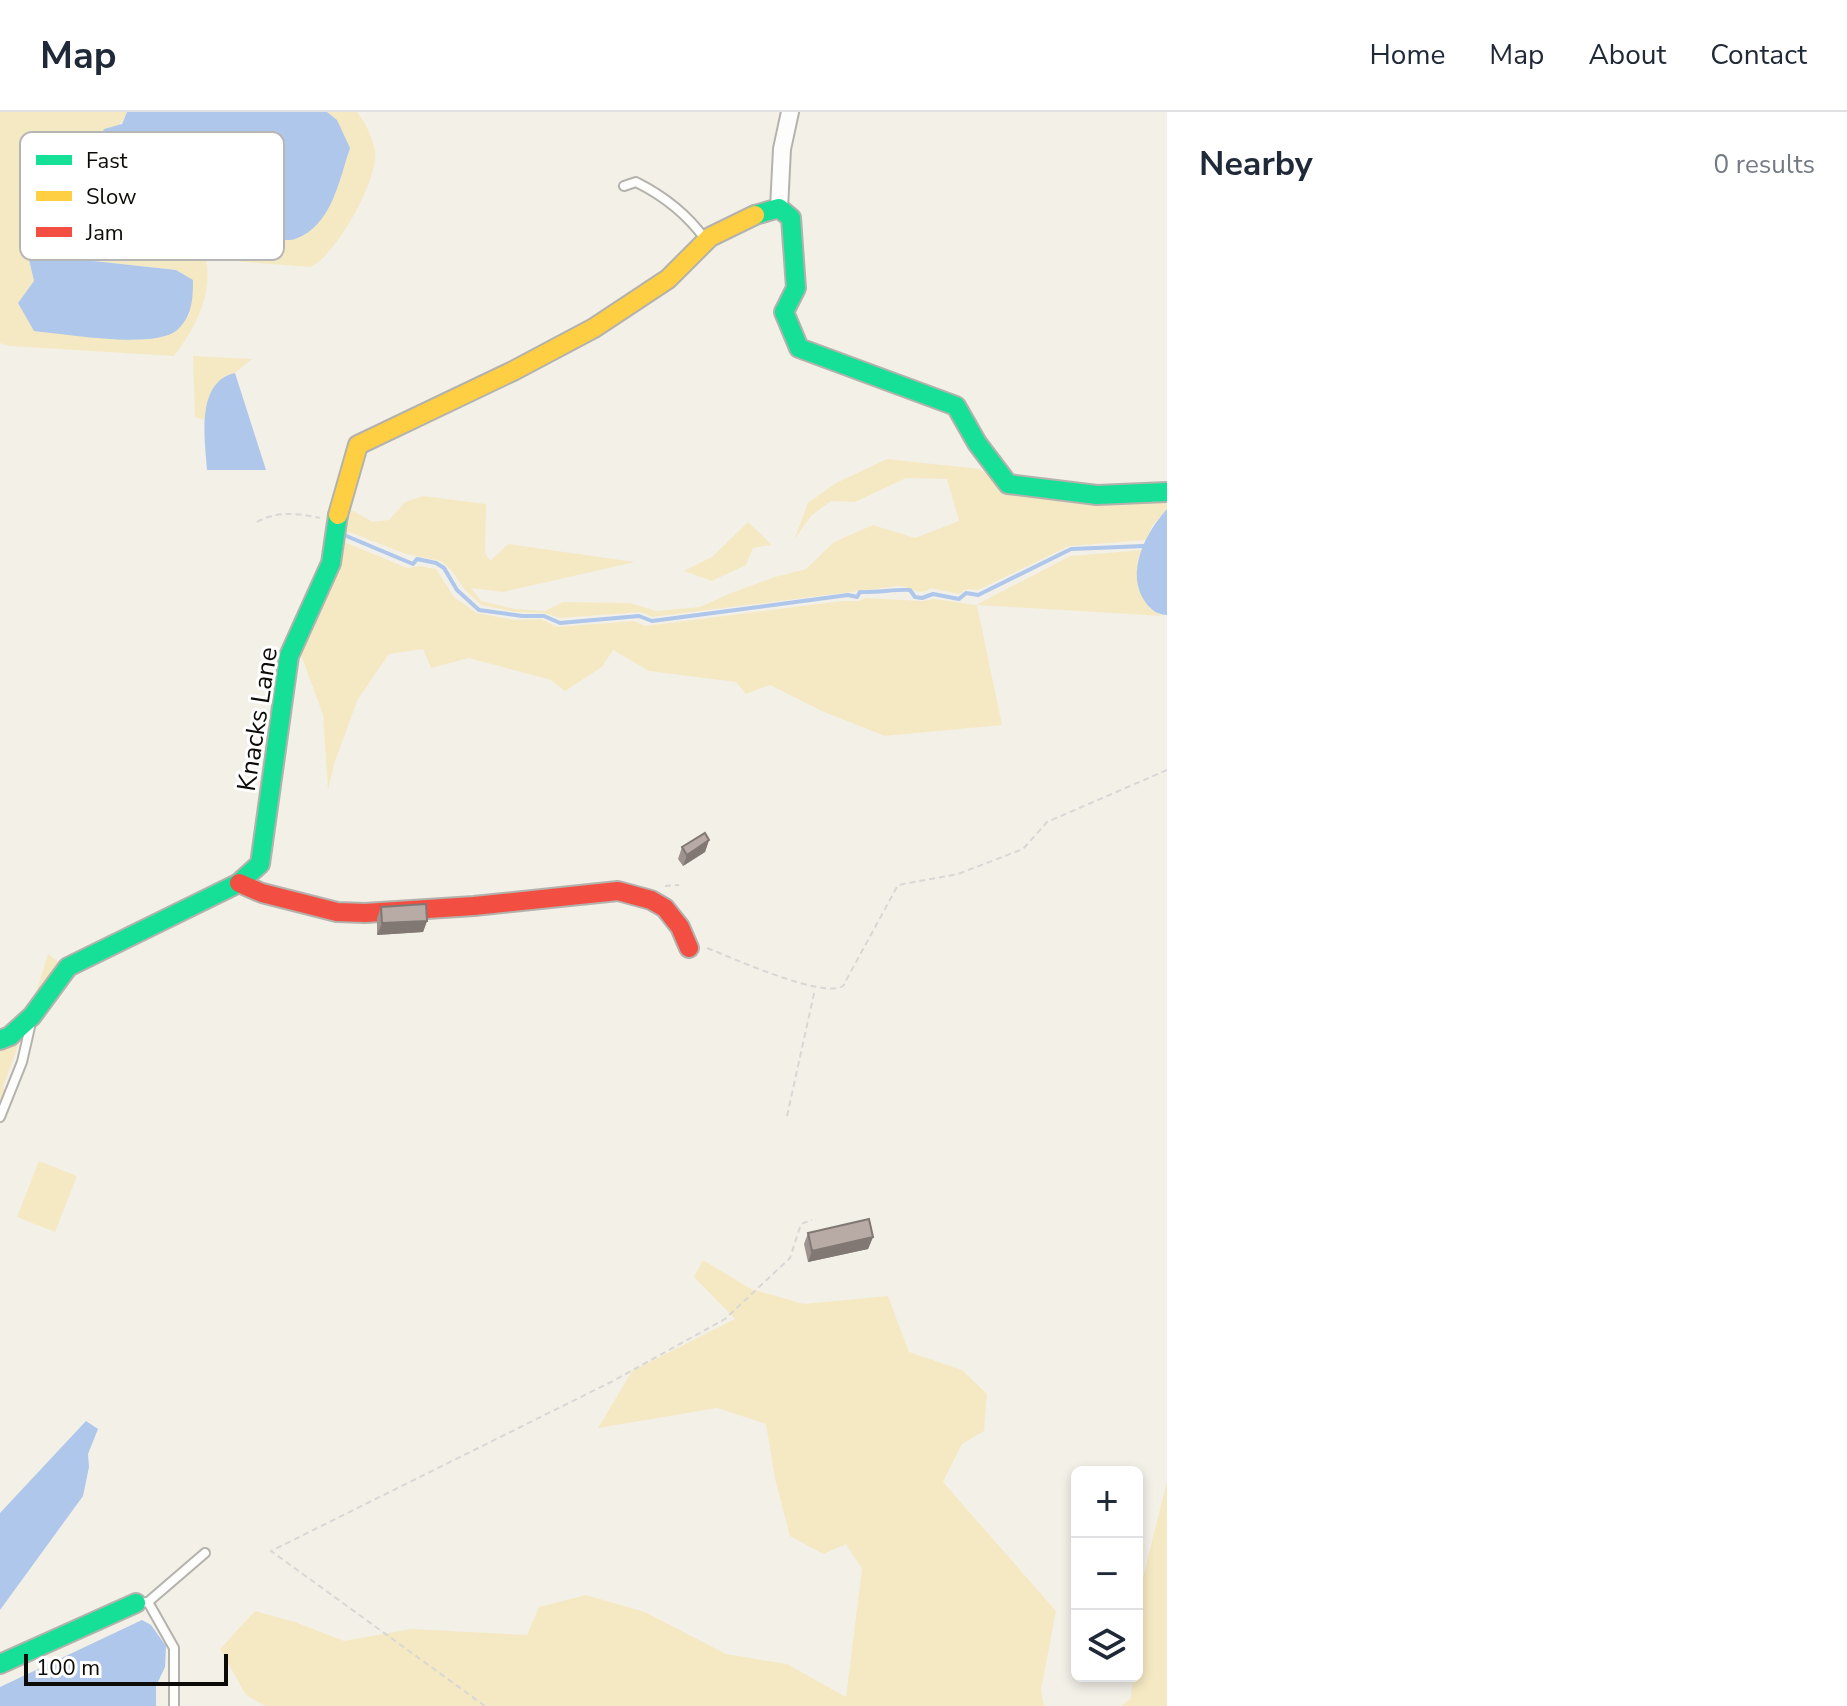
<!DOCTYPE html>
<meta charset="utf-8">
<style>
body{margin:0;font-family:"Nunito Sans",sans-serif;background:#f6f6f7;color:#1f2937}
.controls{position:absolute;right:24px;bottom:24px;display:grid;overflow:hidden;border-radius:12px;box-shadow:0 4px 12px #0003}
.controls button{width:72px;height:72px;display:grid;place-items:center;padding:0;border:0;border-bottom:2px solid #e0e1e3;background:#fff;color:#1f2937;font:40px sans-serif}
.scale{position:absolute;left:24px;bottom:20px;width:204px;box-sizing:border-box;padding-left:8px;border:4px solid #0d0b07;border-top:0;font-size:22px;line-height:28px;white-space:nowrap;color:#0d0b07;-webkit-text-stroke:6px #fff;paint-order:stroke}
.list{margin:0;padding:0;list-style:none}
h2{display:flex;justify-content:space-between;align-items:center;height:104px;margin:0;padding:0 32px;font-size:34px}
h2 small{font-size:26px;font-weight:400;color:#747a83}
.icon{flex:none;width:44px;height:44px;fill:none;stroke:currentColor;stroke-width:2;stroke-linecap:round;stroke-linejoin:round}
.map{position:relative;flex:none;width:1167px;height:1594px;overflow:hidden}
header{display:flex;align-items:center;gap:48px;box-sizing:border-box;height:112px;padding:0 40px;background:#fff;border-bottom:2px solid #e0e1e3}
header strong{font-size:38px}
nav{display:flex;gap:44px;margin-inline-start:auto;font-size:28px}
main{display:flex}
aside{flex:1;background:#fff}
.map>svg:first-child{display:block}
.green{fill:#f5e9c4;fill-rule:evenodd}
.water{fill:#aec7ea}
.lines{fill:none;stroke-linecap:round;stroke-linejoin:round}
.stream{stroke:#aec7ea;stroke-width:4}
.lane-casing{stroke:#b4b2ac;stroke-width:12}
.street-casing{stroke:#b4b2ac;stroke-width:20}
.fast-casing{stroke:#b4b2ac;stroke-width:22}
.slow-casing{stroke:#b4b2ac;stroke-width:22}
.jam-casing{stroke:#b4b2ac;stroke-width:22}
.path{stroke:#d9d7d5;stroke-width:2;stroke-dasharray:6 4;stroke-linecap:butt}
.lane{stroke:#fdfdfc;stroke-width:8}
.street{stroke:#fdfdfc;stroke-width:16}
.fast{stroke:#16e098;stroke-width:18}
.slow{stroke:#ffcf43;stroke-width:18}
.jam{stroke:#f24e42;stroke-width:18}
.wall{fill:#9e938f}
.shaded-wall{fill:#817874}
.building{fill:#b8aba6;stroke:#817874;stroke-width:2}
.labels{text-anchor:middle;stroke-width:6;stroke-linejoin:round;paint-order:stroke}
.street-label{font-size:26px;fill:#0d0b07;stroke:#fff}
.key{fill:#fff;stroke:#b6b6b5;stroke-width:2}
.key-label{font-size:22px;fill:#0d0b07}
</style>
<header>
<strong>Map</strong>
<nav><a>Home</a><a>Map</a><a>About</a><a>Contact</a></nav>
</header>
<main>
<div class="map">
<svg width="1167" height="1594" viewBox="0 0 1167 1594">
<rect width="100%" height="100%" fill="#f3f0e8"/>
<g class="green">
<path d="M0,0H127C119,20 104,23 92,39C84,49 78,66 70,79L72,107L84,121L172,128L202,121L259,119L337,8L327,0H357C365,10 373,26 375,39C379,67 336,143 311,155L206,147C213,182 195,217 174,244L9,234L0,231ZM26,136L66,146L176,158L190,202L174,220L134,228L18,191L34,169Z"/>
<polygon points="193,244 252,247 235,261 222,266 214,275 204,308 195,305"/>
<path d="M887,347L980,357L1000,373L1167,385V397L1152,414L1146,428L1069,434L978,478L966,477L960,482L931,476C918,485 912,475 899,474L652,505L641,500L560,506L544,501L515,500L481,493L464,477L452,459L441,449L406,442L344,418L348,396L373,410L389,408L405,390L423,384L486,392L485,441L490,449L508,432L635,450L503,480L471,476L481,489L515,497L545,499L563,490L630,491L656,499L700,495L731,481L775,465L806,457L834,430L873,413L915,426L959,409L947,367L906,366L855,390L831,389L811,404L794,428L808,391L836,371Z"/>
<polygon points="748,410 772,433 753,436 746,453 712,469 684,459 712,445"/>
<polygon points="342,429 407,456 419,454 436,457 454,485 477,501 514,508 541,507 557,515 634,509 645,514 842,489 859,489 865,486 922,489 934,487 976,493 1070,444 1142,438 1137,451 1149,496 1162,504 977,493 1002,613 885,624 824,600 770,573 746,582 736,570 649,559 613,538 602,555 565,579 551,568 469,546 431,556 423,537 389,542 358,587 335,649 328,678 323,603 299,537"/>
<polygon points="48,842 62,853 33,891"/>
<polygon points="12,930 19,931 3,975 6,982 0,993 0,935"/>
<polygon points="39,1049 77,1064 55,1120 17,1105"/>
<polygon points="703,1148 751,1177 804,1192 888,1184 909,1240 962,1258 987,1282 984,1319 962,1332 943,1370 1056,1499 1041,1578 1044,1594 265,1594 246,1583 220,1537 255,1499 295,1510 344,1529 411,1517 527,1523 539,1495 586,1483 645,1500 726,1542 787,1552 846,1585 862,1457 846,1432 823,1442 790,1424 775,1367 766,1312 717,1296 598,1316 632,1259 735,1207 694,1165"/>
<polygon points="1167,1369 1167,1594 1122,1594 1131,1586 1133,1564 1137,1564 1140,1477"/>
</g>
<g class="water">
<path d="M127,0H327L337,8L350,36C339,68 332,114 295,127C287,130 272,126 263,126L259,119L202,121L172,128L83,121L72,107L70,79L83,59L104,17L122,12Z"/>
<path d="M45,131L66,146L176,158L193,168C193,187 192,206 176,219C152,237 65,222 34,219L18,191L34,169L26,135Z"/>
<path d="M235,261L266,358H207C205,328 195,270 235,261Z"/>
<path d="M1167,397V503C1158,503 1151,498 1146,491C1124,461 1146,420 1167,397Z"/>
<polygon points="86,1309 98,1317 88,1342 89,1355 83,1384 0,1498 0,1401"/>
<polygon points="142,1508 151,1513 166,1534 165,1555 156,1574 156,1594 0,1594 0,1575"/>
</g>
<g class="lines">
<path class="stream" d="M344,423L413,452L417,447L436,451L444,456L457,478L479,498L522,504H544L560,511L639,504L652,509L848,483L857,485L860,480C876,481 895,477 910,478L915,485L922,486L933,482L959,487L966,481L978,483L1071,437L1144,434"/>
<g class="lane-casing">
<g id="lane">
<path d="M624,74L636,70C664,84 687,102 705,127"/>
<polyline points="0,1005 22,950 30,915"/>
<polyline points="148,1490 205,1441"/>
<polyline points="136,1491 148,1490 174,1536 174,1594"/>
</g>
</g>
<g class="street-casing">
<polyline id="street" points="779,96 782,37 790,0"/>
</g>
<g class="fast-casing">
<g id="fast">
<polyline points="755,103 779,96 791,106 796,176 784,200 799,236 956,294 977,331 1008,372 1097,383 1167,380"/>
<polyline points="0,928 10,924 32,904 68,855 239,771 260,752 289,544 331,451 338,403"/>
<polyline points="0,1552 136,1491"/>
</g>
</g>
<g class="slow-casing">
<polyline id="slow" points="338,403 358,333 513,259 594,216 668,167 710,125 755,103"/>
</g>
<g class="jam-casing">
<polyline id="jam" points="239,771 262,781 337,800 365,801 474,794 618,779 651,788 665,796 680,815 689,836"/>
</g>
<g class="path">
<path d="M257,410C276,399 298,401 320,406"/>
<polyline points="665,774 679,773"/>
<path d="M707,836C733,846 822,887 843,874L898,773L958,762L1023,737L1047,710L1167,658"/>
<polyline points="787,1004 815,877"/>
<polyline points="485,1594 271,1439 613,1269 725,1207 790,1146 801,1112 812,1108"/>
</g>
<use href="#lane" class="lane"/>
<use href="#street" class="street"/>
<use href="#fast" class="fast"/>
<use href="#slow" class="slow"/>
<use href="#jam" class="jam"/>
</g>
<g class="wall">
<polygon points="709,728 705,740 683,754 678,747 682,735"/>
<polygon points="381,795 427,809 423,820 377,823 377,806"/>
<polygon points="808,1121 873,1125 868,1137 808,1150 804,1132"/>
</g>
<g class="shaded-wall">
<polygon points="709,728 705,740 683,754 687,743"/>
<polygon points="427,809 423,820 377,823 382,811"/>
<polygon points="873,1125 868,1137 808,1150 812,1139"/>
</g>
<g class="building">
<polygon points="705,721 709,728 687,743 682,735"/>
<polygon points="426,792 427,809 382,811 381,795"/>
<polygon points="869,1107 873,1125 812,1139 808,1121"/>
</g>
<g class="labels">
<g class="street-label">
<text transform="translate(257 607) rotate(-81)" y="9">Knacks Lane</text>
</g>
</g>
<rect x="20" y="20" width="264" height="128" rx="12" class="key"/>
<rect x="36" y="43" width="36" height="10" fill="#16e098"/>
<rect x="36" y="79" width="36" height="10" fill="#ffcf43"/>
<rect x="36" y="115" width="36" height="10" fill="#f24e42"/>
<g class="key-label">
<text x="86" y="56">Fast</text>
<text x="86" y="92">Slow</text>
<text x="86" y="128">Jam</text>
</g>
</svg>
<div class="controls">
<button>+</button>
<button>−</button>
<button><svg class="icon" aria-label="layers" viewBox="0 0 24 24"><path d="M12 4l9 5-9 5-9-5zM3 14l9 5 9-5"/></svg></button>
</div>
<div class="scale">100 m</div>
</div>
<aside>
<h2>Nearby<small>0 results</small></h2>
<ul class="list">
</ul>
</aside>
</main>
